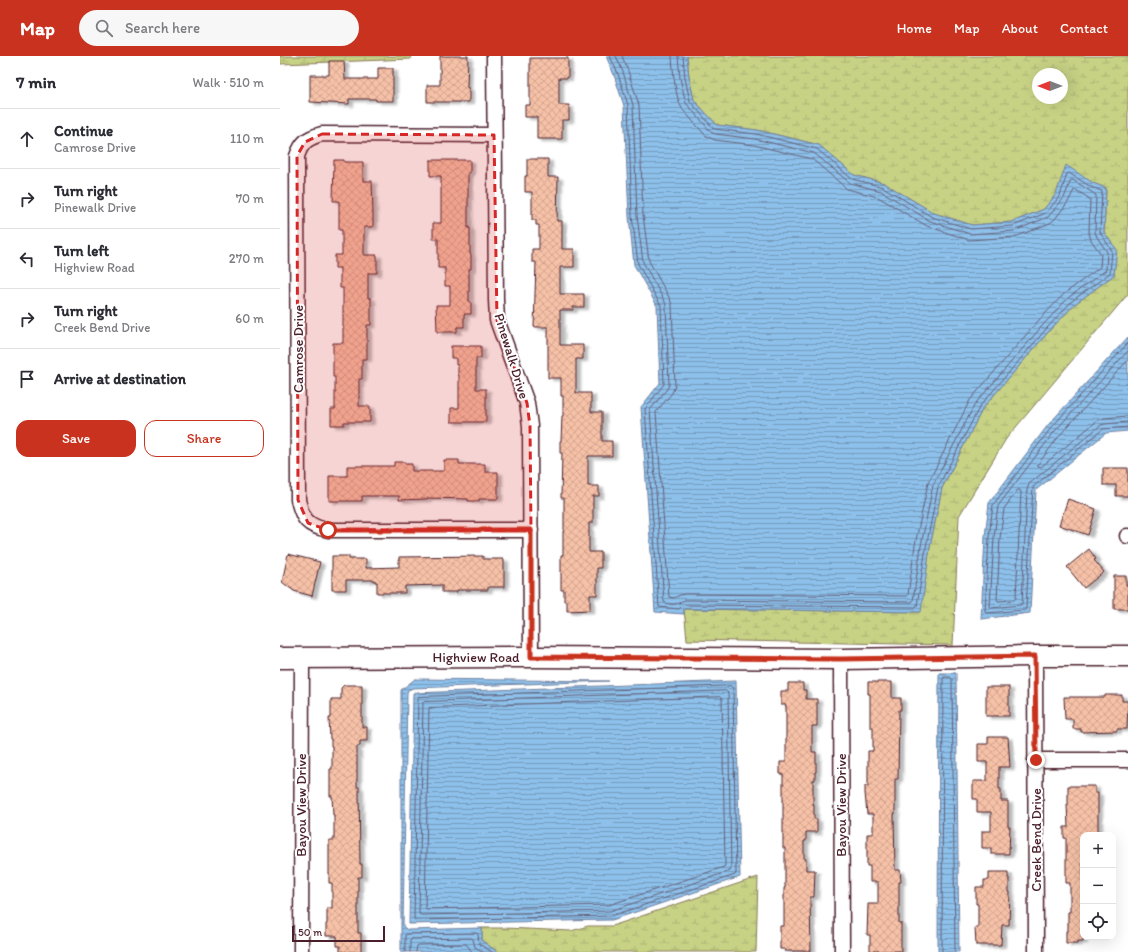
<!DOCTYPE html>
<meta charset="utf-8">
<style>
body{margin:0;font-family:Itim,sans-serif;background:#f7f7f7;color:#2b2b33}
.controls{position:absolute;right:12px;bottom:12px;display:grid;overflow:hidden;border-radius:8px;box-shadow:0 4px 16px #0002}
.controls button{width:36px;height:36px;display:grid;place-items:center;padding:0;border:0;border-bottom:1px solid #e1e1e2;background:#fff;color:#2b2b33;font:20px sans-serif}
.compass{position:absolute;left:752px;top:12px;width:36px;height:36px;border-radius:50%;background:#fff;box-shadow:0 4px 16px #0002;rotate:270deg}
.scale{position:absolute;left:12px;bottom:10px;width:93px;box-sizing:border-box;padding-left:4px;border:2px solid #4a1f2b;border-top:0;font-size:11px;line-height:14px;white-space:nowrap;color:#4a1f2b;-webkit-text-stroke:3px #fff;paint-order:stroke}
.stop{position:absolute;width:12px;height:12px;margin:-9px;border:3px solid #c8321e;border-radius:50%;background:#fff}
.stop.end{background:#c8321e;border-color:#fff;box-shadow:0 1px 4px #0008}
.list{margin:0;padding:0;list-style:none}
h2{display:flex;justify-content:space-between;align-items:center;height:52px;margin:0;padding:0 16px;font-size:17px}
h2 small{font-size:13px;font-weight:400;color:#7c7c81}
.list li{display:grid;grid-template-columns:26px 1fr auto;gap:12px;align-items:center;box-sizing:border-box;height:60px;padding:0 16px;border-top:1px solid #e1e1e2}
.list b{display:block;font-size:15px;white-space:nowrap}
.list p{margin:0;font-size:13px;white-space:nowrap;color:#7c7c81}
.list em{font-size:13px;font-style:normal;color:#7c7c81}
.actions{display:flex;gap:8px;padding:12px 16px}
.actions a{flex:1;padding:9px 0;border:1px solid #c8321e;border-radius:12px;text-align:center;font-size:14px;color:#c8321e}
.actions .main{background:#c8321e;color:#fff}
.icon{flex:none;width:22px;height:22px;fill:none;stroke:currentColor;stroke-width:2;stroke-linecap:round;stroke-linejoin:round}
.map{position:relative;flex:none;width:848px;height:896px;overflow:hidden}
header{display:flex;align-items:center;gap:24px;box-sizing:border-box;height:56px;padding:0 20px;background:#c8321e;color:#fff}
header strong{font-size:19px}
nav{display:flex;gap:22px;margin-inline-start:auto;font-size:14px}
.search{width:280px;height:36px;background:#f7f7f7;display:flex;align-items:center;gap:10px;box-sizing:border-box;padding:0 14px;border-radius:22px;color:#7c7c81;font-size:15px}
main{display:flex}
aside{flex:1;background:#fff}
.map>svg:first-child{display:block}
.wetland{fill:url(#wetland-marsh);stroke:#887858;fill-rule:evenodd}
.water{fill:url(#water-rules);stroke:#72809e}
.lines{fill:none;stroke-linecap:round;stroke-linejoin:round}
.shore{stroke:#655f77;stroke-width:1}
.building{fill:url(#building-cross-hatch);stroke:#4a1f2b;filter:url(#shadow)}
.street-casing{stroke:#4a1f2b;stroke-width:17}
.secondary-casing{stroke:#4a1f2b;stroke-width:23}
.street{stroke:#fff;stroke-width:14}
.secondary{stroke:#fff;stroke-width:20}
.route{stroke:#c8321e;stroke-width:5}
.marked{fill:#d62828;fill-opacity:0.2;stroke:#d62828;stroke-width:3;stroke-dasharray:8 5;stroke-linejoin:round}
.labels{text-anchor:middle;stroke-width:4;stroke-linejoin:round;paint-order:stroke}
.street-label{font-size:14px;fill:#4a1f2b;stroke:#fff}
</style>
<header>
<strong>Map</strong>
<div class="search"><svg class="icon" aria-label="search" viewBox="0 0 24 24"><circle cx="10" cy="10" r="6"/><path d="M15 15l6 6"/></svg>Search here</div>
<nav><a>Home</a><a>Map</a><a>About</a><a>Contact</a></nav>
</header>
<main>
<aside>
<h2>7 min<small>Walk · 510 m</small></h2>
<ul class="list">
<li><svg class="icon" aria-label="ahead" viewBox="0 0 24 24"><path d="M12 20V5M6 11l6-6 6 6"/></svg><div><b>Continue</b><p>Camrose Drive</p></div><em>110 m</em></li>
<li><svg class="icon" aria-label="right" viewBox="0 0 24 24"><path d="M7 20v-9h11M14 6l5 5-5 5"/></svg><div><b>Turn right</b><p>Pinewalk Drive</p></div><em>70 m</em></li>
<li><svg class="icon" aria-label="left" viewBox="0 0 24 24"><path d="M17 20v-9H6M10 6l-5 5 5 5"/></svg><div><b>Turn left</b><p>Highview Road</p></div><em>270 m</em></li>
<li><svg class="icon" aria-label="right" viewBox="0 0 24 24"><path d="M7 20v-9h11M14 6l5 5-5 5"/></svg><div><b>Turn right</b><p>Creek Bend Drive</p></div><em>60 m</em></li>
<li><svg class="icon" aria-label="arrive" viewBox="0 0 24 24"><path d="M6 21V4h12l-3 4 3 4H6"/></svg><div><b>Arrive at destination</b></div></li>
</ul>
<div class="actions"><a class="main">Save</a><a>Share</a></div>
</aside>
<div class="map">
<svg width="848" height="896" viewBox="0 0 848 896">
<defs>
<pattern id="wetland-marsh" width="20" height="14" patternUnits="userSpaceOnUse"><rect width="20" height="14" fill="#c7d285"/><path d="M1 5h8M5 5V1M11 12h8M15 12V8" fill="none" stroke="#acb473"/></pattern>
<pattern id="water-rules" width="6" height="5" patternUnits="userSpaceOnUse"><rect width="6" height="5" fill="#8dc0ea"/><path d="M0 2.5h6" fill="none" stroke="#759bbe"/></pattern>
<pattern id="building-cross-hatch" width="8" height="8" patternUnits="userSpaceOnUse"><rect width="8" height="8" fill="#f5c1a7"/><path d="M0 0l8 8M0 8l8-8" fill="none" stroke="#d4a590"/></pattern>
<filter id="shadow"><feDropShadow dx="4.5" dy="2.5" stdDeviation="1" flood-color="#0004"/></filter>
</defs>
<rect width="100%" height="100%" fill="#fff"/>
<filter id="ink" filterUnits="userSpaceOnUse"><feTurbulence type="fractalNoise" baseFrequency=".025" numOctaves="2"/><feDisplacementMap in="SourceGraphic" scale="8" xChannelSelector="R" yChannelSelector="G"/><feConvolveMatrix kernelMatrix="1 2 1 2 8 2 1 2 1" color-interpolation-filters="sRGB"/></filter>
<g filter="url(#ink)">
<g class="wetland">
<polygon points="0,0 130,0 131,3 0,8"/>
<path d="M407,0H848V238L726,383L679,460L673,589L407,584L404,553L640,556L650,491L662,432L703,352L770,274L795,248L834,219L836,194L824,176L826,132L813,127L786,110L776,138L764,153L732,166L692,169L654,157L604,127L574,119L539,89L477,74L437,69L414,44L409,21ZM758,18H782V42H758Z"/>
<polygon points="478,821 476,896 218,896 202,885 202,872 225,872 291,875 308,870 332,870"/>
</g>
<g class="water">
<polygon points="326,0 407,0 409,21 414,44 437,69 477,74 539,89 574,119 604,127 654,157 692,169 732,166 764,153 776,138 786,109 813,127 826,132 824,176 837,194 834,219 795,248 770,274 703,352 662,432 650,491 641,556 404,553 404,558 375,556 361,351 380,327 377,250 354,209 349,161 344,50 334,19"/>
<polygon points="848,281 848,375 826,377 756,434 750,557 701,563 705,480 709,447 768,369"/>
<polygon points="659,617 676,617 679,896 658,896"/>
<polygon points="135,623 329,625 133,632 128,634 127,637 123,870 126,873 129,874 202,872 202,885 218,896 121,896 121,634"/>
<polygon points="456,625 460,821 332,864 129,868 133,637"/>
</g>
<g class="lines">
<g class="shore">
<polyline points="330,0 338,18 348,49 352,160 358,208 381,250 384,328 365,353 379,551 399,553 402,550 405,549 636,551 637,550 646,491 658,431 700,350 767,272 792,245 830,217 832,195 820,176 822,135 811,131 789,117 787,118 780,140 766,157 733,170 691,173 652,161 603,131 572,123 537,93 476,78 434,73 410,45 405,22 403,0"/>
<path d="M336,0L343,16L353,49L357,160L363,206L385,246L386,250L389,329L387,333L370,354L384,546C387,548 393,549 396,548C400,547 401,545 405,544L632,546L633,545L641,490L653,429L695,348L763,269L788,242L826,214L827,196L817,181L815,176L816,139L793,124H791L784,142L768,161L734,175L690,178L650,165L601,135L570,127L534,97L475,83L436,78L432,77L406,47L400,22L398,0"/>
<path d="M342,0L348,15L359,49L363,159L369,205L390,243L392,249L395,330L392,337L376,356L389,541L394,542L400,539L405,538L627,540L628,539L635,489L648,427L690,344L758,265L784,238L820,211L821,198L811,184L809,177L810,143L796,134H794L788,146L775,163L770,167L735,181L689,184L647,170L598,141L567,133L532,103L474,89L435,84L426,80L403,54C395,43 393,14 392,0"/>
<polyline points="848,287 771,372 713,449 709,481 705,556 706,557 745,554 746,552 753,431 823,373 848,371"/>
<polyline points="848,295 775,375 718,450 714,481 710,550 711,552 740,549 742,548 747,434 749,428 821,369 825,368 848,366"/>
<polyline points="848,304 780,379 758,408 758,410 761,411 818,364 824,362 848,360"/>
<polygon points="738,434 740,434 741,436 736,542 734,544 718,545 717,543 720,482 724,453"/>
<polygon points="451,630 453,632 456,817 455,819 331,860 135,864 134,863 138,641"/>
<polygon points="446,635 448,637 451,813 450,815 330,855 141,859 139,858 143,646"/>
<polygon points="440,641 442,643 445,809 444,811 329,849 147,853 145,852 149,652"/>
<polyline points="125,896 125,879 127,878 196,877 198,878 199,888 212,896"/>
<polyline points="130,896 130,885 132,883 191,882 193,883 195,891 203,896"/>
<polyline points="136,896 137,890 138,889 186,888 187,889 192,896"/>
<polyline points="662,896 663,623 664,621 670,621 672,623 675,896"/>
</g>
</g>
<g class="building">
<polygon points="160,0 188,0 187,32 189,32 189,46 147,46 147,29 160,29"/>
<polygon points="250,2 288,2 288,22 279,22 279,49 289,49 289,64 282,64 282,83 257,83 257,61 245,61 245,49 250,49"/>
<polygon points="49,5 64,5 65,23 98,23 98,12 113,12 113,45 96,45 96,43 69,43 69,48 30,46 30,19 49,19"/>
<polygon points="247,103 268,103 268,121 278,121 277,165 282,165 282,193 294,193 294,211 280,211 280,238 304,238 304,251 293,251 293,254 280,254 280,289 303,289 303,303 296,303 296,337 311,337 311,356 322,356 322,385 332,385 332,400 308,400 308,430 319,430 319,440 313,440 313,467 309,467 309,496 321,496 321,512 317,512 317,539 310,539 310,554 287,555 287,545 284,545 284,534 281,534 281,499 283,499 283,475 284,475 284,442 281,442 282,397 280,397 280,385 281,385 282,360 283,360 283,340 281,340 281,322 268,322 268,271 254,271 256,206 252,206 252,193 259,193 259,169 256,169 256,164 252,164 252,136 245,136 245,120 247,120"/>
<polygon points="54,104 64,104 64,106 83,106 83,125 92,125 93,157 93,171 84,171 84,199 97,199 97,217 88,217 88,242 91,242 91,269 87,269 87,303 82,303 82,323 79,323 79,350 90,350 90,366 64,366 64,369 51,369 51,353 55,353 55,321 53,321 53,287 63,287 63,232 60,232 60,212 55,212 55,199 62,199 62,174 59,174 59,145 53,145"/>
<polygon points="150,104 190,104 190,117 188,117 188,172 190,172 190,198 191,198 191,213 189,213 189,246 191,246 191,258 184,258 184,271 177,271 177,276 157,276 156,249 170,249 170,230 165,230 165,212 158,212 158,183 153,183 153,167 161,167 161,120 150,120"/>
<polygon points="171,290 201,290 201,302 196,302 196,333 206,333 206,366 171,366 171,352 179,352 179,319 178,319 178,309 176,309 176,302 171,302"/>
<polygon points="164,404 179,404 179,408 205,408 205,416 218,416 218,443 199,443 199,445 188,445 188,443 147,442 147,443 119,444 119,440 82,440 82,445 49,445 49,420 67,420 67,410 114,410 114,406 125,406 125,408 132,408 132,415 164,415"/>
<polygon points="823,412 848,412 848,440 836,440 836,429 823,429"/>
<polygon points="788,443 816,453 808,479 779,469"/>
<polygon points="809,493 816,503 814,504 824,516 804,532 787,511"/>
<polygon points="8,498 40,506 32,540 14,535 2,526"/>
<polygon points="52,500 69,500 69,503 86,503 86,512 119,511 119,501 203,500 203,503 224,503 224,531 208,531 208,534 177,534 177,536 162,536 162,529 125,530 125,537 97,537 97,526 95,526 95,524 66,524 66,534 52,534"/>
<polygon points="834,520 846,520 846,529 848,529 848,553 834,553"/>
<polygon points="588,626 612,626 612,642 621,642 621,654 619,654 618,723 615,723 615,758 614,758 615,814 620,814 621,826 619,826 619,867 621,867 621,895 590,895 590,879 587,879 588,848 598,848 598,826 590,826 590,810 587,810 587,778 593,778 593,758 587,758 585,737 585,730 588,730 588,695 593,695 593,671 590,671 590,638 588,638"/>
<polygon points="508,627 523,627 523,634 526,634 526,643 537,643 537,670 532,670 532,696 536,696 536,716 535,716 535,724 533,724 533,748 534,748 534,763 537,763 537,776 526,776 526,785 524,785 524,802 526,803 526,814 535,814 534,841 530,841 531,895 505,895 505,893 500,893 500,870 504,870 504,832 505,832 505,792 503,792 503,718 500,718 500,706 506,706 506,649 501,649 501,635 508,635"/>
<polygon points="64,629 82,629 82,671 87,671 87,685 80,685 80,690 77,690 77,731 79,731 80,808 82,808 82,821 78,821 78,877 81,877 81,896 60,896 60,890 57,890 57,880 46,880 46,868 47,868 47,852 52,852 52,827 49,827 49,784 54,784 54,759 53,759 52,740 50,740 50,713 52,713 52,690 51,690 51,683 50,683 49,662 51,662 51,643 61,643 61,632"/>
<rect x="706" y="631" width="23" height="29"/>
<polygon points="825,639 842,639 842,645 848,645 847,673 837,673 837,675 801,676 801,673 793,673 793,663 785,663 784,641 825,641"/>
<polygon points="708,681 728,681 730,711 719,711 719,733 721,733 721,745 728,745 728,771 730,771 729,798 711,798 711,792 702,792 702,775 711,775 711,756 697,756 697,743 693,743 693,725 707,725 707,706 698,706 698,688 708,688"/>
<polygon points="788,730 815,730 815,737 818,737 818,779 803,779 803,885 798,885 798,887 786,887 786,875 788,875 788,856 790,856 790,827 786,827 786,782 784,782 784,771 788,771 787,749 788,749"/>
<polygon points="709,816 728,816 728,822 729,822 729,836 730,836 729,869 722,869 721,889 696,889 695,871 698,871 698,848 696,848 696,831 704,831 704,824 709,824"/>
</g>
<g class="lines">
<g class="street-casing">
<g id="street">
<polyline points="214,0 216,244 217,264 247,347 250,370 251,601"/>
<path d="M214,79L42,78C27,82 22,86 17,100L18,444C23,464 27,470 48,474H251"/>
<polyline points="847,480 848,480"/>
<polyline points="755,600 756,896"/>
<polyline points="561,603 562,896"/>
<polyline points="755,704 848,704"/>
<polyline points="21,896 22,602"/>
</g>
</g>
<g class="secondary-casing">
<polyline id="secondary" points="0,602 251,601 561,603 755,600 848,600"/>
</g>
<use href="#street" class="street"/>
<use href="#secondary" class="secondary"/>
</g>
</g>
<g class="lines" filter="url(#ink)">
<polyline class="route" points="48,474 251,474 251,601 561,603 755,600 756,704"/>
</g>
<path class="marked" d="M42,78L214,79L217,264L247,347L250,370L251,474H48L28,467L18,444L17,100L25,86Z"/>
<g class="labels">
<g class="street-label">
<text transform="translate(18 293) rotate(-90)" y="5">Camrose Drive</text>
<text transform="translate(232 300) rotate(73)" y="5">Pinewalk Drive</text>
<text x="196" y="606">Highview Road</text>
<text transform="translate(21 749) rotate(-90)" y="5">Bayou View Drive</text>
<text transform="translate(561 749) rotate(-90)" y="5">Bayou View Drive</text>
<text transform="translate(756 784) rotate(-90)" y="5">Creek Bend Drive</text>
</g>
</g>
</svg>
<div class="controls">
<button>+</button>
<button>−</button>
<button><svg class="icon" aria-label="locate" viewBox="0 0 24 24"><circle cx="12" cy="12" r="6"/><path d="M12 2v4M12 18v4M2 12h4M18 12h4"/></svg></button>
</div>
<svg class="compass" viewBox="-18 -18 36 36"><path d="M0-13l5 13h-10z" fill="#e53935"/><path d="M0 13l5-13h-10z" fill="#7c7c81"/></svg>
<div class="scale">50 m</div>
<div class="stop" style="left:48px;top:474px"></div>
<div class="stop end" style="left:756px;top:704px"></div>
</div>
</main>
